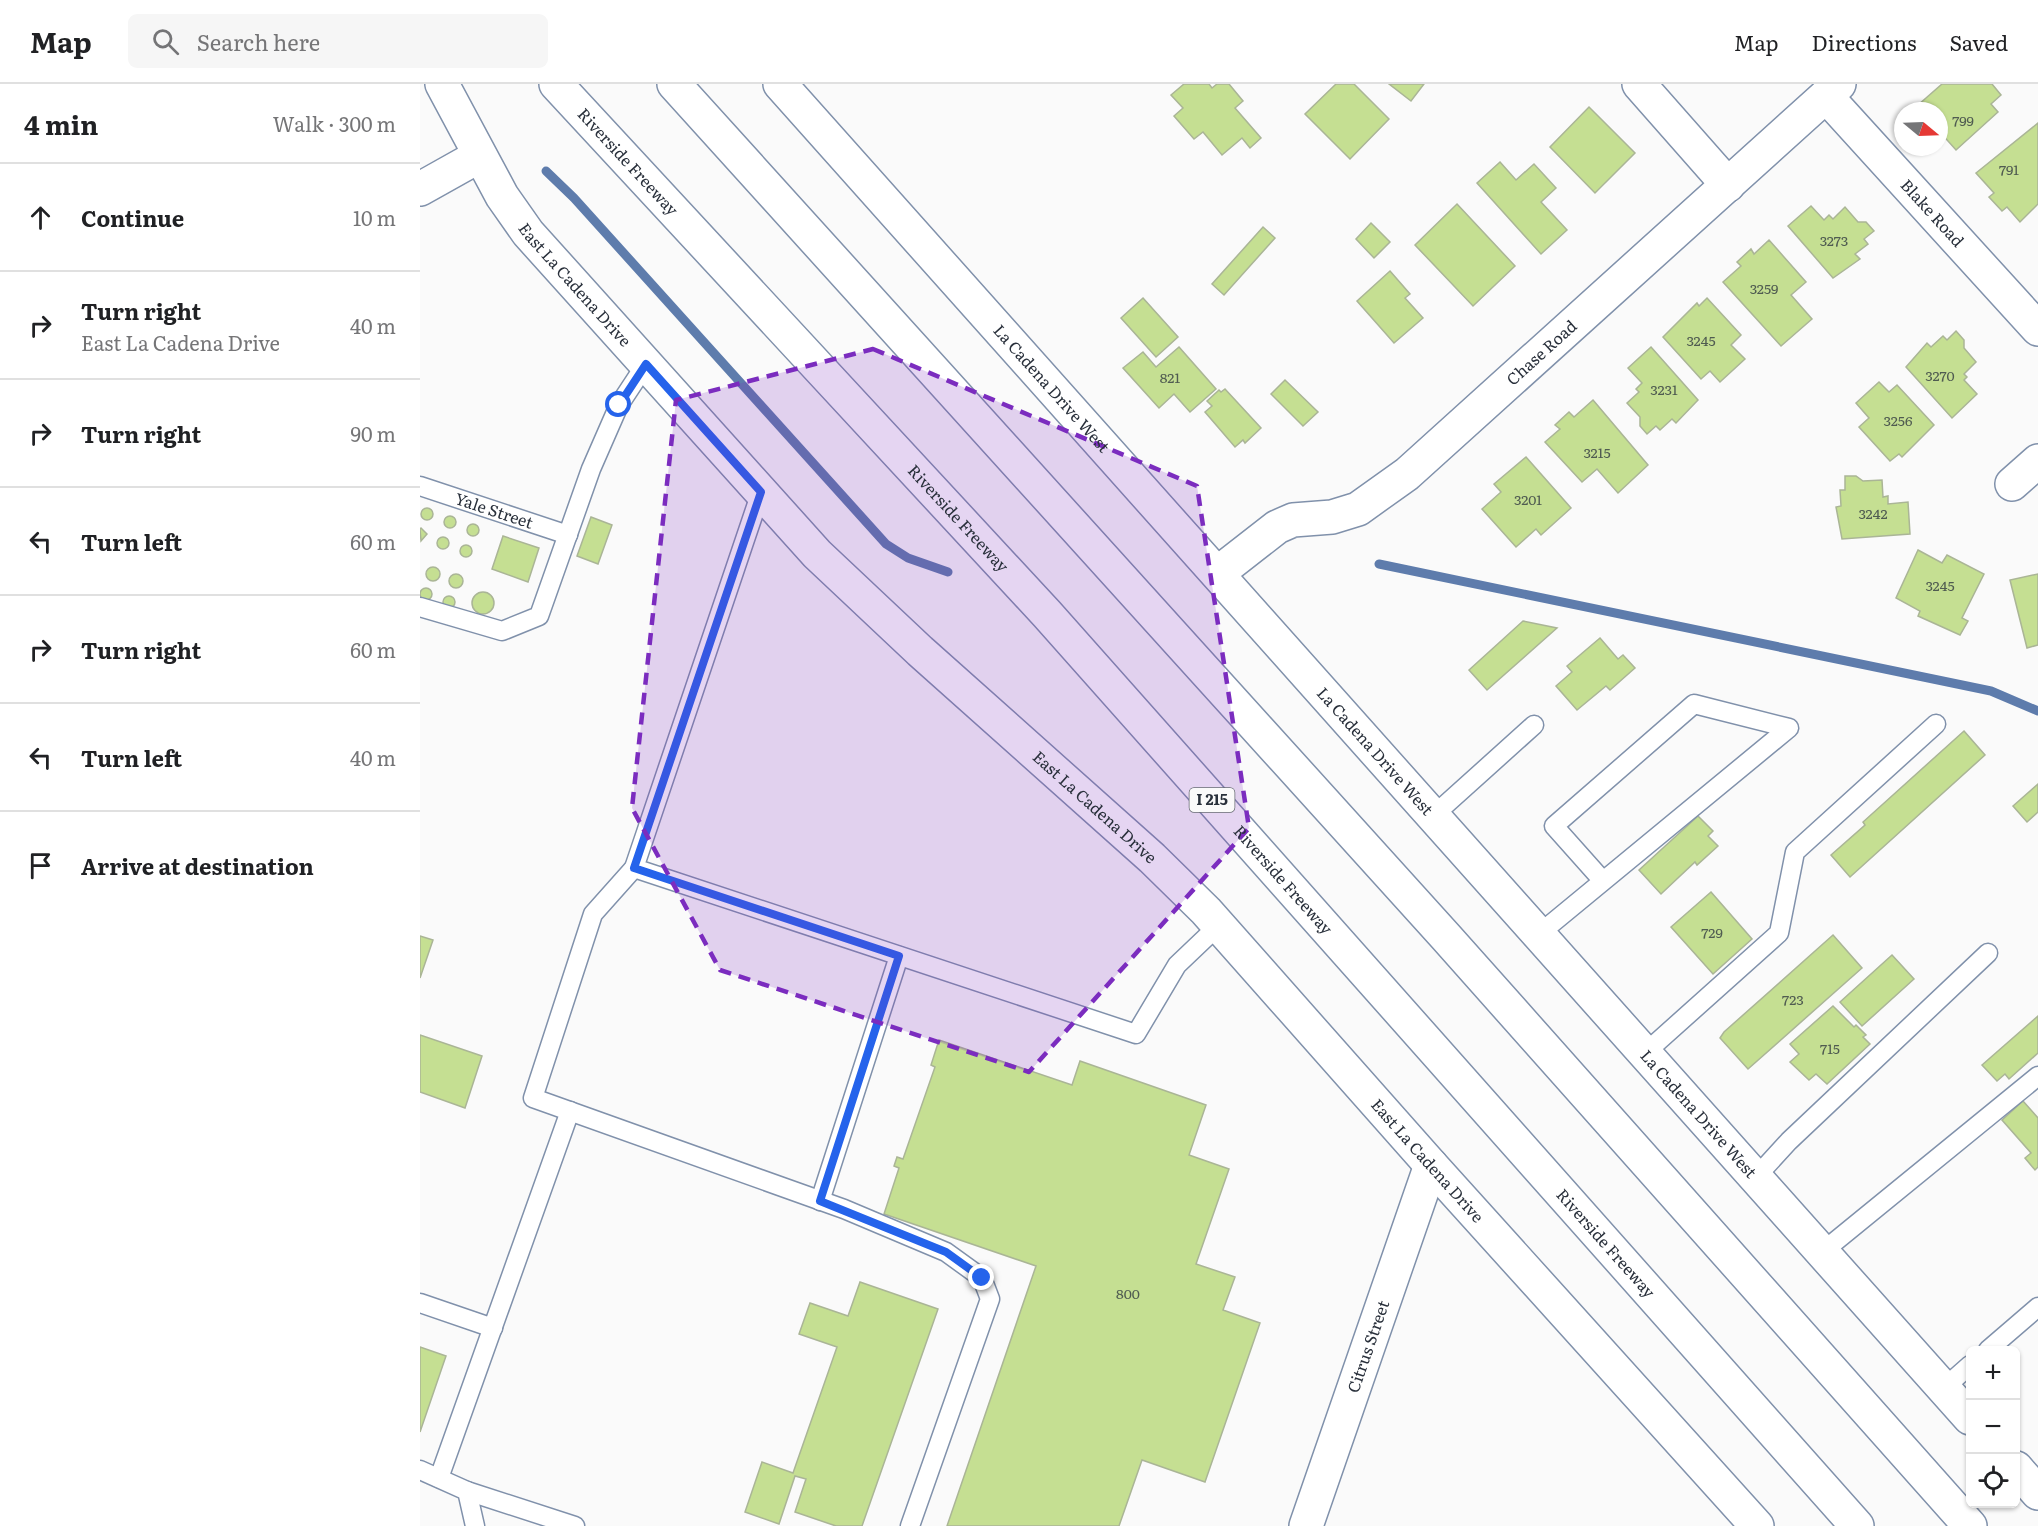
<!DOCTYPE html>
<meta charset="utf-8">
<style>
body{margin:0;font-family:Literata,serif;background:#f6f6f6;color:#202124}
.controls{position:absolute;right:18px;bottom:18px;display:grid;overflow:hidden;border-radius:9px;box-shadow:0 2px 4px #0004}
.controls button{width:54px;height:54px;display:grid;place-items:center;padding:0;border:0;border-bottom:2px solid #e0e0e0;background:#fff;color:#202124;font:30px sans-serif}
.compass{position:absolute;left:1474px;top:18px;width:54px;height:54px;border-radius:50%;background:#fff;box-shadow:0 2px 4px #0004;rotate:109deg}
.stop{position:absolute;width:18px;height:18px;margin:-14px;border:4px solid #2563eb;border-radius:50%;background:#fff}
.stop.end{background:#2563eb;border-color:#fff;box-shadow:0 2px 6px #0008}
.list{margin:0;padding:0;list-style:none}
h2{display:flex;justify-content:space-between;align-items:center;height:78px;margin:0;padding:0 24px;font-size:26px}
h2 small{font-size:20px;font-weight:400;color:#757577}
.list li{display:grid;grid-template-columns:39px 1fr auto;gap:18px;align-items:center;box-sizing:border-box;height:108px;padding:0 24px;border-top:2px solid #e0e0e0}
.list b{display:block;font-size:22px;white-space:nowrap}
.list p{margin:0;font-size:20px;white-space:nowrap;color:#757577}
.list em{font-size:20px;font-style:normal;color:#757577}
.icon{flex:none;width:33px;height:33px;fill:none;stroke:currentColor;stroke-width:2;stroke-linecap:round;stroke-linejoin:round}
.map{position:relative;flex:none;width:1618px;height:1442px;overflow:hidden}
header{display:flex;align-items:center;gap:36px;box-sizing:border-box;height:84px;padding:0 30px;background:#fff;border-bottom:2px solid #e0e0e0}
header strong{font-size:28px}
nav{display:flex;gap:33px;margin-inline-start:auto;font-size:21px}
.search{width:420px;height:54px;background:#f6f6f6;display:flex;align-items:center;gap:15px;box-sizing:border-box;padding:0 21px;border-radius:9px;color:#757577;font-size:22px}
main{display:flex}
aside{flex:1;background:#fff}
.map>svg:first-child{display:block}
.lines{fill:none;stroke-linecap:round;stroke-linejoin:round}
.stream{stroke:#5e7cac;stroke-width:9}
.building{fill:#c5df92;stroke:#aab596;stroke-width:1.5}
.service-casing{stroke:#8091ab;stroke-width:21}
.minor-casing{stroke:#8091ab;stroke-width:36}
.secondary-casing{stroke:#8091ab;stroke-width:36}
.motorway-casing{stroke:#8091ab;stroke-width:36}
.service{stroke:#fff;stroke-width:18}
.minor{stroke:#fff;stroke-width:33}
.secondary{stroke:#fff;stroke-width:33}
.motorway{stroke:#fff;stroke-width:33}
.route{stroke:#2563eb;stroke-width:8}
.marked{fill:#7b2cbf;fill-opacity:0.2;stroke:#7b2cbf;stroke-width:4.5;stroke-dasharray:12 8;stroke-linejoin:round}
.labels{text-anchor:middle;stroke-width:6;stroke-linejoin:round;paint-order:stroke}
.number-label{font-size:14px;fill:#505c51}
.shield{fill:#fafafa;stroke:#686d74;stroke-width:1.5}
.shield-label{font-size:15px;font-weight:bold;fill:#29303b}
.street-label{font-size:16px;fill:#29303b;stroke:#fafafa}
</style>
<header>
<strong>Map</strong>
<div class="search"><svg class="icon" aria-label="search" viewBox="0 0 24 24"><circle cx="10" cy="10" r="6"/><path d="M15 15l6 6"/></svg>Search here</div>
<nav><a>Map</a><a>Directions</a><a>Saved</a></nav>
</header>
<main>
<aside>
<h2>4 min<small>Walk · 300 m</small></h2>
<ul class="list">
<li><svg class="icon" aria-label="ahead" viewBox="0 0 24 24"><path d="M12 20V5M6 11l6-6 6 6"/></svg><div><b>Continue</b></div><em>10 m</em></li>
<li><svg class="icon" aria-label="right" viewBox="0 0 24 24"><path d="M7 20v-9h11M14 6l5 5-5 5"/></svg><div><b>Turn right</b><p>East La Cadena Drive</p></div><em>40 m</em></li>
<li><svg class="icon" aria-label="right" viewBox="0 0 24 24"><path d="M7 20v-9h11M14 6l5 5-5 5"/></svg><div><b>Turn right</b></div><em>90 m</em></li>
<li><svg class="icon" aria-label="left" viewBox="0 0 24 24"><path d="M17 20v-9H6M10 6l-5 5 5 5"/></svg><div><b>Turn left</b></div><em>60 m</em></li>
<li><svg class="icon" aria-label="right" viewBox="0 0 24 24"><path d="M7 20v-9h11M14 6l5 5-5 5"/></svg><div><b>Turn right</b></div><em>60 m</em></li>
<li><svg class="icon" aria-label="left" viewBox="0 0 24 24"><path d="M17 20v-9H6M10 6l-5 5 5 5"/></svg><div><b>Turn left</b></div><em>40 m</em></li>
<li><svg class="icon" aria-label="arrive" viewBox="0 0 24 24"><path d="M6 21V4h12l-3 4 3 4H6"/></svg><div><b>Arrive at destination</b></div></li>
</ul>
</aside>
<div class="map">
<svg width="1618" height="1442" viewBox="0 0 1618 1442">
<rect width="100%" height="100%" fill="#fafafa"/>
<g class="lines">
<g class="stream">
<polyline points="126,87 154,114 466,460 488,474 528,488"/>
<polyline points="959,480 1571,607 1618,627"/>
</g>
</g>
<g class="building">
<polygon points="764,0 789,0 792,4 797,0 809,0 823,17 815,24 841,54 830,64 822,54 802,71 783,48 774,55 754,32 763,24 751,11"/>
<polygon points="916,0 934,0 969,35 930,75 885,30"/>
<polygon points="969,0 1004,0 991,17"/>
<polygon points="1522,0 1572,0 1581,11 1571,20 1578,28 1536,66 1519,47 1519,27 1503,27 1498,21"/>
<polygon points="1169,23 1215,69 1175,109 1130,63"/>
<polygon points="1618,39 1618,120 1600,138 1587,123 1582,127 1569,113 1574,109 1556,89"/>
<polygon points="1080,78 1096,96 1114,80 1136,104 1121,118 1147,146 1121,170 1057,99"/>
<polygon points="1037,120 1095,182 1053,222 995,161"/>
<polygon points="1391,122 1404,136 1409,131 1413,135 1425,123 1438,138 1446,138 1454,147 1444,155 1448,160 1435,170 1440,175 1413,194 1368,142"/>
<polygon points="951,139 970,158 954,174 936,155"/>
<polygon points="843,143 855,154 804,211 792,200"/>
<polygon points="1349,156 1386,198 1371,211 1392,235 1361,262 1303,198 1321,182 1317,178 1331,165 1334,170"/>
<polygon points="970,187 990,210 985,214 1003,234 974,259 937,217"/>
<polygon points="723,214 758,253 736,273 701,234"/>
<polygon points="1287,214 1321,251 1311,261 1325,275 1300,298 1290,287 1281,295 1243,253 1277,219 1279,222"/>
<polygon points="1536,247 1544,256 1544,264 1556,278 1544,290 1547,293 1544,296 1557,310 1532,334 1486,283 1507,259 1511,263 1523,252 1527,256"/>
<polygon points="759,263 796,305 770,328 754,310 739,324 703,284 723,268 736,283"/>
<polygon points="1231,263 1278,316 1256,339 1252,335 1240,346 1236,342 1227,350 1220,342 1220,333 1207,319 1219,308 1216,305 1222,299 1208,284"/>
<polygon points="865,296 898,328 883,342 851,310"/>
<polygon points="1459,298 1469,308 1477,301 1514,341 1482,373 1479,370 1470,377 1439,343 1449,334 1436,319"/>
<polygon points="805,305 841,344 825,359 823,356 815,363 785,328 792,322 787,317 799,306 801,308"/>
<polygon points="1173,316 1228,381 1198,409 1177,385 1162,398 1125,358 1140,345 1135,341 1149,328 1154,333"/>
<polygon points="1106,373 1151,424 1121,451 1116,445 1096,463 1062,425 1081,408 1074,400"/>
<polygon points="1425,392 1436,392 1443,397 1462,396 1463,413 1468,412 1468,420 1488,418 1490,450 1422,455 1416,423 1421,422 1420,406 1425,406"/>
<circle cx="7" cy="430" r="6"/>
<circle cx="30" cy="438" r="6"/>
<polygon points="171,433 192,441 178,480 157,472"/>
<circle cx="53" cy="446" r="6"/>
<polygon points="1,444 7,450 1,457 0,445"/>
<polygon points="83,452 119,464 108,498 72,485"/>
<circle cx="23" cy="459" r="6"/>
<circle cx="46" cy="467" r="6"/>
<polygon points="1498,466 1522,479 1527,471 1564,490 1542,534 1548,537 1540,551 1498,532 1500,527 1476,514"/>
<circle cx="13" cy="490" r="7"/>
<polygon points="1618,490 1618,561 1607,564 1590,496"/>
<circle cx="36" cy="497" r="7"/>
<circle cx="6" cy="510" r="6"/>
<circle cx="63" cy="519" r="11"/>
<circle cx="29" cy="518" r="6"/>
<polygon points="1103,537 1137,544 1067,606 1049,586"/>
<polygon points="1180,554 1198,575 1203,571 1215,584 1190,606 1186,602 1157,626 1136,602 1152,588 1147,582"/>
<polygon points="1544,647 1565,671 1430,793 1411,771 1445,741 1443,738"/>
<polygon points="1618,700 1618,728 1607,738 1593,722"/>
<polygon points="1278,732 1293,747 1288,752 1298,762 1277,781 1275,778 1241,810 1219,786"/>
<polygon points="1291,808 1332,855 1293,890 1251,843"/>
<polygon points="1413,851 1442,884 1328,985 1300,954 1304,948"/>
<polygon points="0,852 13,856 0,894"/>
<polygon points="1472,871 1494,895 1442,942 1420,918"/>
<polygon points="1413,922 1434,943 1436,941 1446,951 1443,953 1450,960 1407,1000 1396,990 1389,996 1370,978 1379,970 1370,960"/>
<polygon points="1618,932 1618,969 1589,995 1585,990 1577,997 1562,981"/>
<polygon points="0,951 62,972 45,1024 0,1008"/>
<polygon points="519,956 652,1001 660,977 786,1021 769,1071 809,1085 776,1180 815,1193 803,1226 840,1239 785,1398 722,1376 699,1442 527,1442 616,1182 464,1130 479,1084 474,1082 477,1073 483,1075 515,983 511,981"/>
<polygon points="1603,1017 1618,1034 1618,1083 1615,1086 1605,1074 1611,1069 1582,1036"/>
<polygon points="440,1198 518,1225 442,1442 416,1442 375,1428 386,1395 375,1392 359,1440 325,1428 342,1378 373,1389 417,1263 379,1250 390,1219 428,1232"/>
<polygon points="0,1263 26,1272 0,1348"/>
</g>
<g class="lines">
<g class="service-casing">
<g id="service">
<path id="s1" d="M0,402L148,451"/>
<polyline points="341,408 214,784 716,950 757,881 799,841"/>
<polyline points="0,523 82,547 119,532 171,385 199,321 226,280"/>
<polyline points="1014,731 1114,641"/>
<polyline points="214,784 173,830 113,1014 424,1125 526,1168 562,1194 570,1215 490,1442"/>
<polyline points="1119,850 1369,644 1274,620 1134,742 1183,797"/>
<polyline points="1225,969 1359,849 1375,768 1516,640"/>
<polyline points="1336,1093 1369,1057 1568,869"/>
<polyline points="400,1117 479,872"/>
<polyline points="1401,1169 1618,992"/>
<polyline points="0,1219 73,1244"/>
<polyline points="1568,1266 1618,1223"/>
<polyline points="1524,1304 1550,1281"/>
<polyline points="0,1386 47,1407 55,1442"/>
<polyline points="19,1394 150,1027"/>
<polyline points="47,1407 155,1442"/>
</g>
</g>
<g class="minor-casing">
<g id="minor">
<polyline points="1219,0 1308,101"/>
<path id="s2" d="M1406,12L1618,245"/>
<polyline points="0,105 59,72"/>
<polyline points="1592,400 1618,377"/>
<path id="s3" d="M798,489L857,443L873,436L912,433L938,425L987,390L1419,0"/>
<path id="s4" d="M886,1442L1011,1081"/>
</g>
</g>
<g class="secondary-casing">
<g id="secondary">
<path id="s5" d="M22,0L82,112L108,149L397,470L500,567L732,774L786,827L1011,1081L1337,1442"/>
<path id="s6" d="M360,0L1550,1334"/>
<polyline points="1596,1384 1618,1409"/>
</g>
</g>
<g class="motorway-casing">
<g id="motorway">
<path id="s7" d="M136,0L627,530L1437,1442"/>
<polyline points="254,0 1026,853 1550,1442"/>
</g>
</g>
<use href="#service" class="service"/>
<use href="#minor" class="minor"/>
<use href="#secondary" class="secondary"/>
<use href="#motorway" class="motorway"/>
</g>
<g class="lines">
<polyline class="route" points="199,321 226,280 341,408 214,784 479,872 400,1117 526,1168 562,1194"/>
</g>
<path class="marked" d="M453,265L777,402L829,744L609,988L300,886L212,724L256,316Z"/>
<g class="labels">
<g class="number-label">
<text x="1543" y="42">799</text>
<text x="1589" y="91">791</text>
<text x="1414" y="162">3273</text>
<text x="1344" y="210">3259</text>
<text x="1281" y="262">3245</text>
<text x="1520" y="297">3270</text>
<text x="750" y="299">821</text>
<text x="1244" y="311">3231</text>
<text x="1478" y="342">3256</text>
<text x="1177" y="374">3215</text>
<text x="1108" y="421">3201</text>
<text x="1453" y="435">3242</text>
<text x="1520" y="507">3245</text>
<text x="1292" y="854">729</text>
<text x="1373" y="921">723</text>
<text x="1410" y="970">715</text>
<text x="708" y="1215">800</text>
</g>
<rect class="shield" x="769.5" y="704" width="45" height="24" rx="4.5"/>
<g class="shield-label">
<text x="792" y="721">I 215</text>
</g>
<g class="street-label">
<text dy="6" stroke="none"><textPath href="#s7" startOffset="106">Riverside Freeway</textPath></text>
<text dy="6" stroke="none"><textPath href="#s2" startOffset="158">Blake Road</textPath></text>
<text dy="6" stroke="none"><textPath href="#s5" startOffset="242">East La Cadena Drive</textPath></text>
<text dy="6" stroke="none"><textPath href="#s3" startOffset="400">Chase Road</textPath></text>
<text dy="6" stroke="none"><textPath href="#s6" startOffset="408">La Cadena Drive West</textPath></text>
<text dy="6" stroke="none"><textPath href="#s1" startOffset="78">Yale Street</textPath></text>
<text dy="6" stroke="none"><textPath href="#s7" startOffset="592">Riverside Freeway</textPath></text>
<text dy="6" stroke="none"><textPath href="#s6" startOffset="894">La Cadena Drive West</textPath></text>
<text dy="6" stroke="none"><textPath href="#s5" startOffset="980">East La Cadena Drive</textPath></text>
<text dy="6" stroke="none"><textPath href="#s7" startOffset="1078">Riverside Freeway</textPath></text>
<text dy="6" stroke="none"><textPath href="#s6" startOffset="1380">La Cadena Drive West</textPath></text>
<text dy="6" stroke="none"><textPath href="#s5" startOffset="1466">East La Cadena Drive</textPath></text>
<text dy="6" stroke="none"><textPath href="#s7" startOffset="1564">Riverside Freeway</textPath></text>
<text dy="6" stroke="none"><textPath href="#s4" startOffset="190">Citrus Street</textPath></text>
</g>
</g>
</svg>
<div class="controls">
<button>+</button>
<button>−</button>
<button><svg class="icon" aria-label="locate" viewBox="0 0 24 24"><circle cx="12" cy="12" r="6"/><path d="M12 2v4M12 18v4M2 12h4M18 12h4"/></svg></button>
</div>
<svg class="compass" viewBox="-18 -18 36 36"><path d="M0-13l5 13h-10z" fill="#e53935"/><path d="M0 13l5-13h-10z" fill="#757577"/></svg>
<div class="stop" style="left:199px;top:321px"></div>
<div class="stop end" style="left:562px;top:1194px"></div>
</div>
</main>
